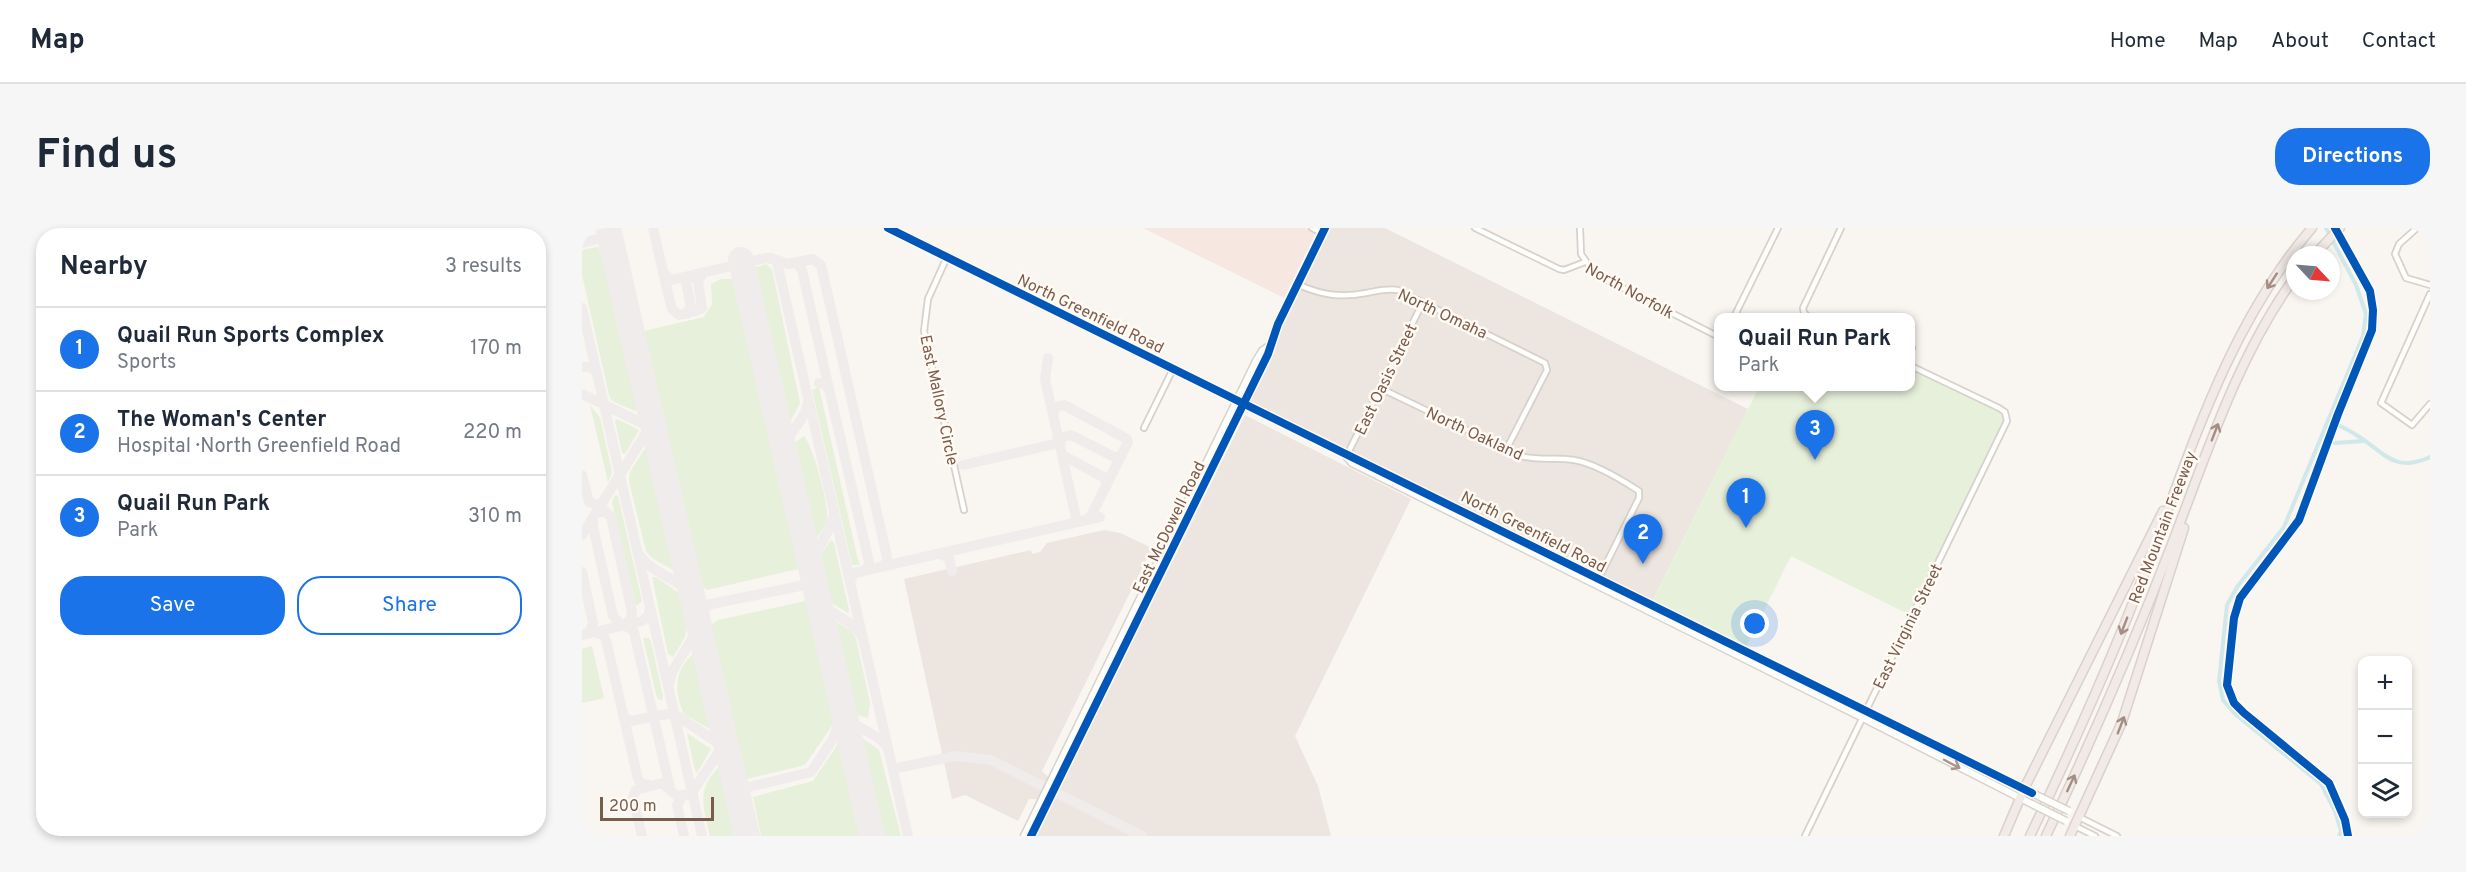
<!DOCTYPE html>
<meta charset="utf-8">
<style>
body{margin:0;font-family:Overpass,sans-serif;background:#f6f6f7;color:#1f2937}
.controls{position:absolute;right:18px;bottom:18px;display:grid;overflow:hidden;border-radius:12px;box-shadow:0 3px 9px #0003}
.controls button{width:54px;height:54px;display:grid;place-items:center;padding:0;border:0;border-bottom:2px solid #e0e1e3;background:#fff;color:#1f2937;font:30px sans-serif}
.compass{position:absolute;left:1704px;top:18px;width:54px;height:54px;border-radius:50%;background:#fff;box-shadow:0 3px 9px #0003;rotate:116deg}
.scale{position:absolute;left:18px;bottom:15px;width:114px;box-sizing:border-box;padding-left:6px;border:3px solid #7a5c4d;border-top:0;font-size:16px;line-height:21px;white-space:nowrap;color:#7a5c4d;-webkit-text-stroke:4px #fffaf3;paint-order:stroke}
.you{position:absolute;left:1173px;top:396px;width:21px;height:21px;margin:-15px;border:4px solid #fff;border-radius:50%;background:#1a73e8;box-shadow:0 0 0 9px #1a73e833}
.badge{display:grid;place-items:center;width:39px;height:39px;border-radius:50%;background:#1a73e8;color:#fff;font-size:20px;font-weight:700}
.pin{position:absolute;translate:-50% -50px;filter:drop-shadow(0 2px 3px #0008)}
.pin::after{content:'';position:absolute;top:32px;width:21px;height:18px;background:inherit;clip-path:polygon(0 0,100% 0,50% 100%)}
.popup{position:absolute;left:1132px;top:85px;width:201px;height:78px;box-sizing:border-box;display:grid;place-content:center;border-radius:12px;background:#fff;filter:drop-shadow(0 2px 4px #0005);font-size:20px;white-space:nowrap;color:#747a83}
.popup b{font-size:22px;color:#1f2937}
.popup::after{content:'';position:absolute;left:50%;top:100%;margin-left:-12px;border:12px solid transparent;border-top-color:#fff}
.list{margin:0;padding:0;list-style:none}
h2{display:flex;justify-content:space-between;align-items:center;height:78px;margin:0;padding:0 24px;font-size:26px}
h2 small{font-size:20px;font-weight:400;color:#747a83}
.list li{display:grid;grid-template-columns:39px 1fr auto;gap:18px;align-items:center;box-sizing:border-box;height:84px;padding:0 24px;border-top:2px solid #e0e1e3}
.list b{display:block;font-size:22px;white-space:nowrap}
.list p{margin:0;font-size:20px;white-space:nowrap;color:#747a83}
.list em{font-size:20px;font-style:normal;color:#747a83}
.actions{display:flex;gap:12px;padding:18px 24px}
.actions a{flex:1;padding:14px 0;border:2px solid #1a73e8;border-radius:24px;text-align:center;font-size:21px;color:#1a73e8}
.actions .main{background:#1a73e8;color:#fff}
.icon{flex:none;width:33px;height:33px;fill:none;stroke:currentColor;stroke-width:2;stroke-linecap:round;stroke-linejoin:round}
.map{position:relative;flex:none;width:1848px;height:608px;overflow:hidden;border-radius:24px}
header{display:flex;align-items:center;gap:36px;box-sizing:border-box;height:84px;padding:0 30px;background:#fff;border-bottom:2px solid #e0e1e3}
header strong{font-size:28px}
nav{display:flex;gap:33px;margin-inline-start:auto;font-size:21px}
.intro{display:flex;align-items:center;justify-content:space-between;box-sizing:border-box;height:144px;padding:0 36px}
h1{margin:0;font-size:42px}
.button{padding:15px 27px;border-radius:24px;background:#1a73e8;color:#fff;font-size:21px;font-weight:700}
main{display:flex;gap:36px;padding:0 36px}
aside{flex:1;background:#fff;border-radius:24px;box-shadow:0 3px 9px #0003}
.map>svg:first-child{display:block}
.commercial{fill:#f6e8e1}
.industrial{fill:#ede5e0}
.green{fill:#e7f0db}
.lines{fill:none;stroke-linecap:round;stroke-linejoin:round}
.canal{stroke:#d0e8ea;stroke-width:4}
.taxiway{stroke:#f0ecec;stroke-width:10}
.runway{stroke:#f0ecec;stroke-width:26}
.minor-casing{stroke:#d7d1cb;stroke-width:8}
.secondary-casing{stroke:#d9d2cb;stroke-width:9}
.motorway-casing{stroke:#dad1cc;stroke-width:11}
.minor{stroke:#fefefd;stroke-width:4.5}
.secondary{stroke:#fefefd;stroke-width:6}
.motorway{stroke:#f2eae7;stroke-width:8}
.secondary-bridge-casing{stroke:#d9d2cb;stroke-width:9;stroke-linecap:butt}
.secondary-bridge{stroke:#fefefd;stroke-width:6}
.cycleway-casing{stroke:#fffaf3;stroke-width:11}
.cycleway{stroke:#0057b8;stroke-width:8}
.oneway{stroke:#a48e83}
.oneway2{stroke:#a8958b}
.labels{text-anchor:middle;stroke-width:5;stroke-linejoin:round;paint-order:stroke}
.street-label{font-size:16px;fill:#7a5c4d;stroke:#fffaf3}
</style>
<header>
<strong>Map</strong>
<nav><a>Home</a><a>Map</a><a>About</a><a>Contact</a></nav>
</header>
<div class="intro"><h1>Find us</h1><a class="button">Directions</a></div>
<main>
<aside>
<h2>Nearby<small>3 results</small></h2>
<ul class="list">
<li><span class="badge">1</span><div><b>Quail Run Sports Complex</b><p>Sports</p></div><em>170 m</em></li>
<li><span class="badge">2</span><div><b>The Woman's Center</b><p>Hospital · North Greenfield Road</p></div><em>220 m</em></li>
<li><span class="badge">3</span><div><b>Quail Run Park</b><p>Park</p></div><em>310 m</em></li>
</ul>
<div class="actions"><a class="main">Save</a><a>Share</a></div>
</aside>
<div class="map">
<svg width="1848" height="608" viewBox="0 0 1848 608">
<rect width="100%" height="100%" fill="#f9f5f0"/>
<polygon class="commercial" points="561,0 736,0 702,70"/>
<g class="industrial">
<polygon points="743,0 803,0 1166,181 1069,376 661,176"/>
<polygon points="663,187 829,271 713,508 736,558 749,608 455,608 469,579 453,571 447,571 436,593 383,567 370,571 322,351 449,322 450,326 458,324 465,315 522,302 538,305 570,320 460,543 465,548 480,556"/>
</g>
<g class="green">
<polygon points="15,19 20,24 56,180 53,183 30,173 27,167 0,47 0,22"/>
<polygon points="184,36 190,41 218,175 206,198 171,44 172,40"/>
<polygon points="139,51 150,51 156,62 218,336 216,341 125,362 119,357 62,103 122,89 130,76 129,56"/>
<polygon points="1329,138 1417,180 1425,188 1330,388 1209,328 1162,423 1069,377 1177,159 1329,158"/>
<polygon points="237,159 275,328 278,337 270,337 230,162"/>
<polygon points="8,177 18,190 30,244 26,254"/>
<polygon points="35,191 57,202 43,226 40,225 33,193"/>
<path d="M222,208C231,218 247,277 245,291C244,298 238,306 233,311L211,221L213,215Z"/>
<polygon points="62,222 65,222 92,340 91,342 70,330 64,323 47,253 48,244"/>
<polygon points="33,267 36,268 60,373 54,378 30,274"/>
<polygon points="249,312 252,315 267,382 266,385 246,373 236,331"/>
<polygon points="70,349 74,349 97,365 105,396 103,409 91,429 86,426"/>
<polygon points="223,373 228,380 254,492 223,537 165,551 128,400 131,395 136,392"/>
<polygon points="253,393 269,403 274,411 288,475 286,490 271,486 251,396"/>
<polygon points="61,410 67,410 69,414 81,468 80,473 75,470"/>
<polygon points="10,418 22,470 0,475 0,421"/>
<path d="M111,426L129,497L126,500L102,486C92,464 92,443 111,426Z"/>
<polygon points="105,505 129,521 115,545 113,543"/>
<polygon points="276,507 297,522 319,608 299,608"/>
<polygon points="258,513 280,608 179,608 171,569 231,553"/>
<path d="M137,539L138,541L153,608H128C122,580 113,562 137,539Z"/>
</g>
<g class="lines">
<g class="canal">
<polyline points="1744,0 1774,57 1784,86 1781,108 1702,299 1655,359 1645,377 1637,453 1641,472 1653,486 1739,556 1753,583 1759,603 1757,608"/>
<path d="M1746,192C1756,197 1767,202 1776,208C1804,226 1812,245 1848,229"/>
<polyline points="1753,215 1781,213"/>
</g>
<g class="taxiway">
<polyline points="71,0 81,44 89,52 184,30 191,31 195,34 326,608"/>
<polyline points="0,15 28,8"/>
<polyline points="189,30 206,36 231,31 239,37 305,329 304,335 300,339"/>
<polyline points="210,35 216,36 220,42 247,161"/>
<polyline points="81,45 90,81 97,87 114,83 120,80 116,53 121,45"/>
<polyline points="0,80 120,608"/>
<polyline points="104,86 109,79 104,54 110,48"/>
<polyline points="466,130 463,151 495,294"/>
<polyline points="0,139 9,139 15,145"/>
<polyline points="237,155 243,156 247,161 287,334 285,341 279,344"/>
<polyline points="0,166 66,198 74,210"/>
<polyline points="471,187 474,179 482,177 545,211 546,214 509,288 504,292"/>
<polyline points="477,217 481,209 489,207 534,230 539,227"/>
<path d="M202,226C202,205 225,193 226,173"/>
<polyline points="480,227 523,250 525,256"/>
<polyline points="381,237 477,215"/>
<polyline points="0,247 7,274 15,277 22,273"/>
<polyline points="14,285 23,283 29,289 50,384 49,391 41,398"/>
<polyline points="11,290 11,299 31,388 38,396 46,397"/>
<polyline points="0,307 66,202 69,186"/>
<path d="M57,326C68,344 93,350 108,364C112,368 113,374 119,378L223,357L231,361L235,367"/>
<polyline points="358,326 367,330 370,343"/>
<polyline points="228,337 248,299 251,289"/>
<polyline points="0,344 11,395 8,403 3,406"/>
<polyline points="268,354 272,345 518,289"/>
<polyline points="236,375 269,396 279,407"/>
<polyline points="41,398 47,399 52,404 88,560"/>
<polyline points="13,404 21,407 24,412 56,551 60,556 67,557"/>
<polyline points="0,407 60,393 66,388 68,381"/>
<polyline points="87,456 90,444 117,399 118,385 125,378"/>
<path d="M261,483C270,502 295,503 306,520"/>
<polyline points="41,486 44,491 49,493 91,485 145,521"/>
<polyline points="311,541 373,528 409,532 560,608"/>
<polyline points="155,562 229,544 251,511 261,483"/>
<polyline points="100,568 95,577 102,608"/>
<polyline points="60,608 51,569 54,562 80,555 95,568 109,566 144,513"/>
</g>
<g class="runway">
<polyline points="26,0 165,608"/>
<polyline points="159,32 290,608"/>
</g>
<g class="minor-casing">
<g id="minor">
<polyline points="730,0 740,5"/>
<polyline points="893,0 977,41 982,42 1003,34"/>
<polyline points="998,0 999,26 1013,46 1137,109"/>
<polyline points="1835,0 1817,16 1813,26 1824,50 1848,57"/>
<polyline points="365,29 346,71 342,103 382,282"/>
<path d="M715,56C739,67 758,70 784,65C795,63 805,60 816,62L963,135L965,142L924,222"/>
<polyline points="1848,66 1799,175 1830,197 1848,176"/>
<polyline points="1152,89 1196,0"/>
<polyline points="1227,89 1222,85 1221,80 1259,0"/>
<polyline points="1329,123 1330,120"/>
<path d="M798,160L939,228C957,233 974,229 992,232C1011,235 1040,252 1057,263V270L1016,352"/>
<polyline points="562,200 591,141"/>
<polyline points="765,227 841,74"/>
<polyline points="1497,589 1535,608"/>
<polyline points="1493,598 1513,608"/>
<polyline points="1223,608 1425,193 1423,184 1417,180 1329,138"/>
</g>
</g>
<g class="secondary-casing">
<g id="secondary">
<polyline points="306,0 1444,562"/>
<polyline points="764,228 770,235 1275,487 1452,577"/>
<polyline points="442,608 674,133 680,123 687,118"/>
<polyline points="449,608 686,126 696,96 743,0"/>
</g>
</g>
<g class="motorway-casing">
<g id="motorway">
<polyline points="1732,27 1758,0"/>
<polyline points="1422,608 1442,561 1581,283"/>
<path d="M1448,608C1488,524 1526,441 1559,354C1606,232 1643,101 1730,0"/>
<path d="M1464,608C1510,512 1552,415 1590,316C1625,225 1655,129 1713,49"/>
<polyline points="1488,608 1540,494 1602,300"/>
</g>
</g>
<use href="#minor" class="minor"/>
<use href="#secondary" class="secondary"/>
<use href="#motorway" class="motorway"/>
<g class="secondary-bridge-casing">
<g id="secondary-bridge">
<polyline points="1450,565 1487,583"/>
<polyline points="1452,577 1484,593"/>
</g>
</g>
<use href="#secondary-bridge" class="secondary-bridge"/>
<g class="cycleway-casing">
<g id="cycleway">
<polyline points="306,0 1450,565"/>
<polyline points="1753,0 1788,63 1791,82 1790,102 1756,186 1717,292 1658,370 1652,390 1645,457 1652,475 1662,485 1747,555 1763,592 1766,608"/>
<polyline points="449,608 686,126 696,96 743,0"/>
</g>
</g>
<use href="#cycleway" class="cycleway"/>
</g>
<defs><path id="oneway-shaft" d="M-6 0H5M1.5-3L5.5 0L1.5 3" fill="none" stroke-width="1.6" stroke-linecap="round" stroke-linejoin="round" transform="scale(1.5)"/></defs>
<g class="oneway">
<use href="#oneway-shaft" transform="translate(1690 53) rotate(123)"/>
<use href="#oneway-shaft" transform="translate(1633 204) rotate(-69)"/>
<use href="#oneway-shaft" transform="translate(1542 398) rotate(111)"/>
<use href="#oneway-shaft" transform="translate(1539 497) rotate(-69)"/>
<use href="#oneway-shaft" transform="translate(1489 555) rotate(-65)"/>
</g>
<use class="oneway2" href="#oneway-shaft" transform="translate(1370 536) rotate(28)"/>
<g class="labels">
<g class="street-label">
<text transform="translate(1048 62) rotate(29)" y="6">North Norfolk</text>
<text transform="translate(509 85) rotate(26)" y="6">North Greenfield Road</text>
<text transform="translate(861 85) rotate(25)" y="6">North Omaha</text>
<text transform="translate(803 151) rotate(-64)" y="6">East Oasis Street</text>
<text transform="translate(358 172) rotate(78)" y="6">East Mallory Circle</text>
<text transform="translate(893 205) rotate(25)" y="6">North Oakland</text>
<text transform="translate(586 299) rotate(-64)" y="6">East McDowell Road</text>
<text transform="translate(1580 299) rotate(-69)" y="6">Red Mountain Freeway</text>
<text transform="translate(952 303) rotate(27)" y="6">North Greenfield Road</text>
<text transform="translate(1325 398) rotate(-64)" y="6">East Virginia Street</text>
</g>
</g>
</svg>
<div class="controls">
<button>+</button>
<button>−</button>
<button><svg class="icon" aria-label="layers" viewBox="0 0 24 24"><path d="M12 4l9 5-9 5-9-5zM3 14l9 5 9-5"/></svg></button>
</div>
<svg class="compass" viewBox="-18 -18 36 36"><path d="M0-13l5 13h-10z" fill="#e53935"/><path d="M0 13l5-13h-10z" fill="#747a83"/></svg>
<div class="scale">200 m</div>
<div class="you"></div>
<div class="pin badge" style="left:1164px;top:300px">1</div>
<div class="pin badge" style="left:1061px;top:336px">2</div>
<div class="pin badge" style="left:1233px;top:232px">3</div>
<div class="popup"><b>Quail Run Park</b>Park</div>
</div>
</main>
